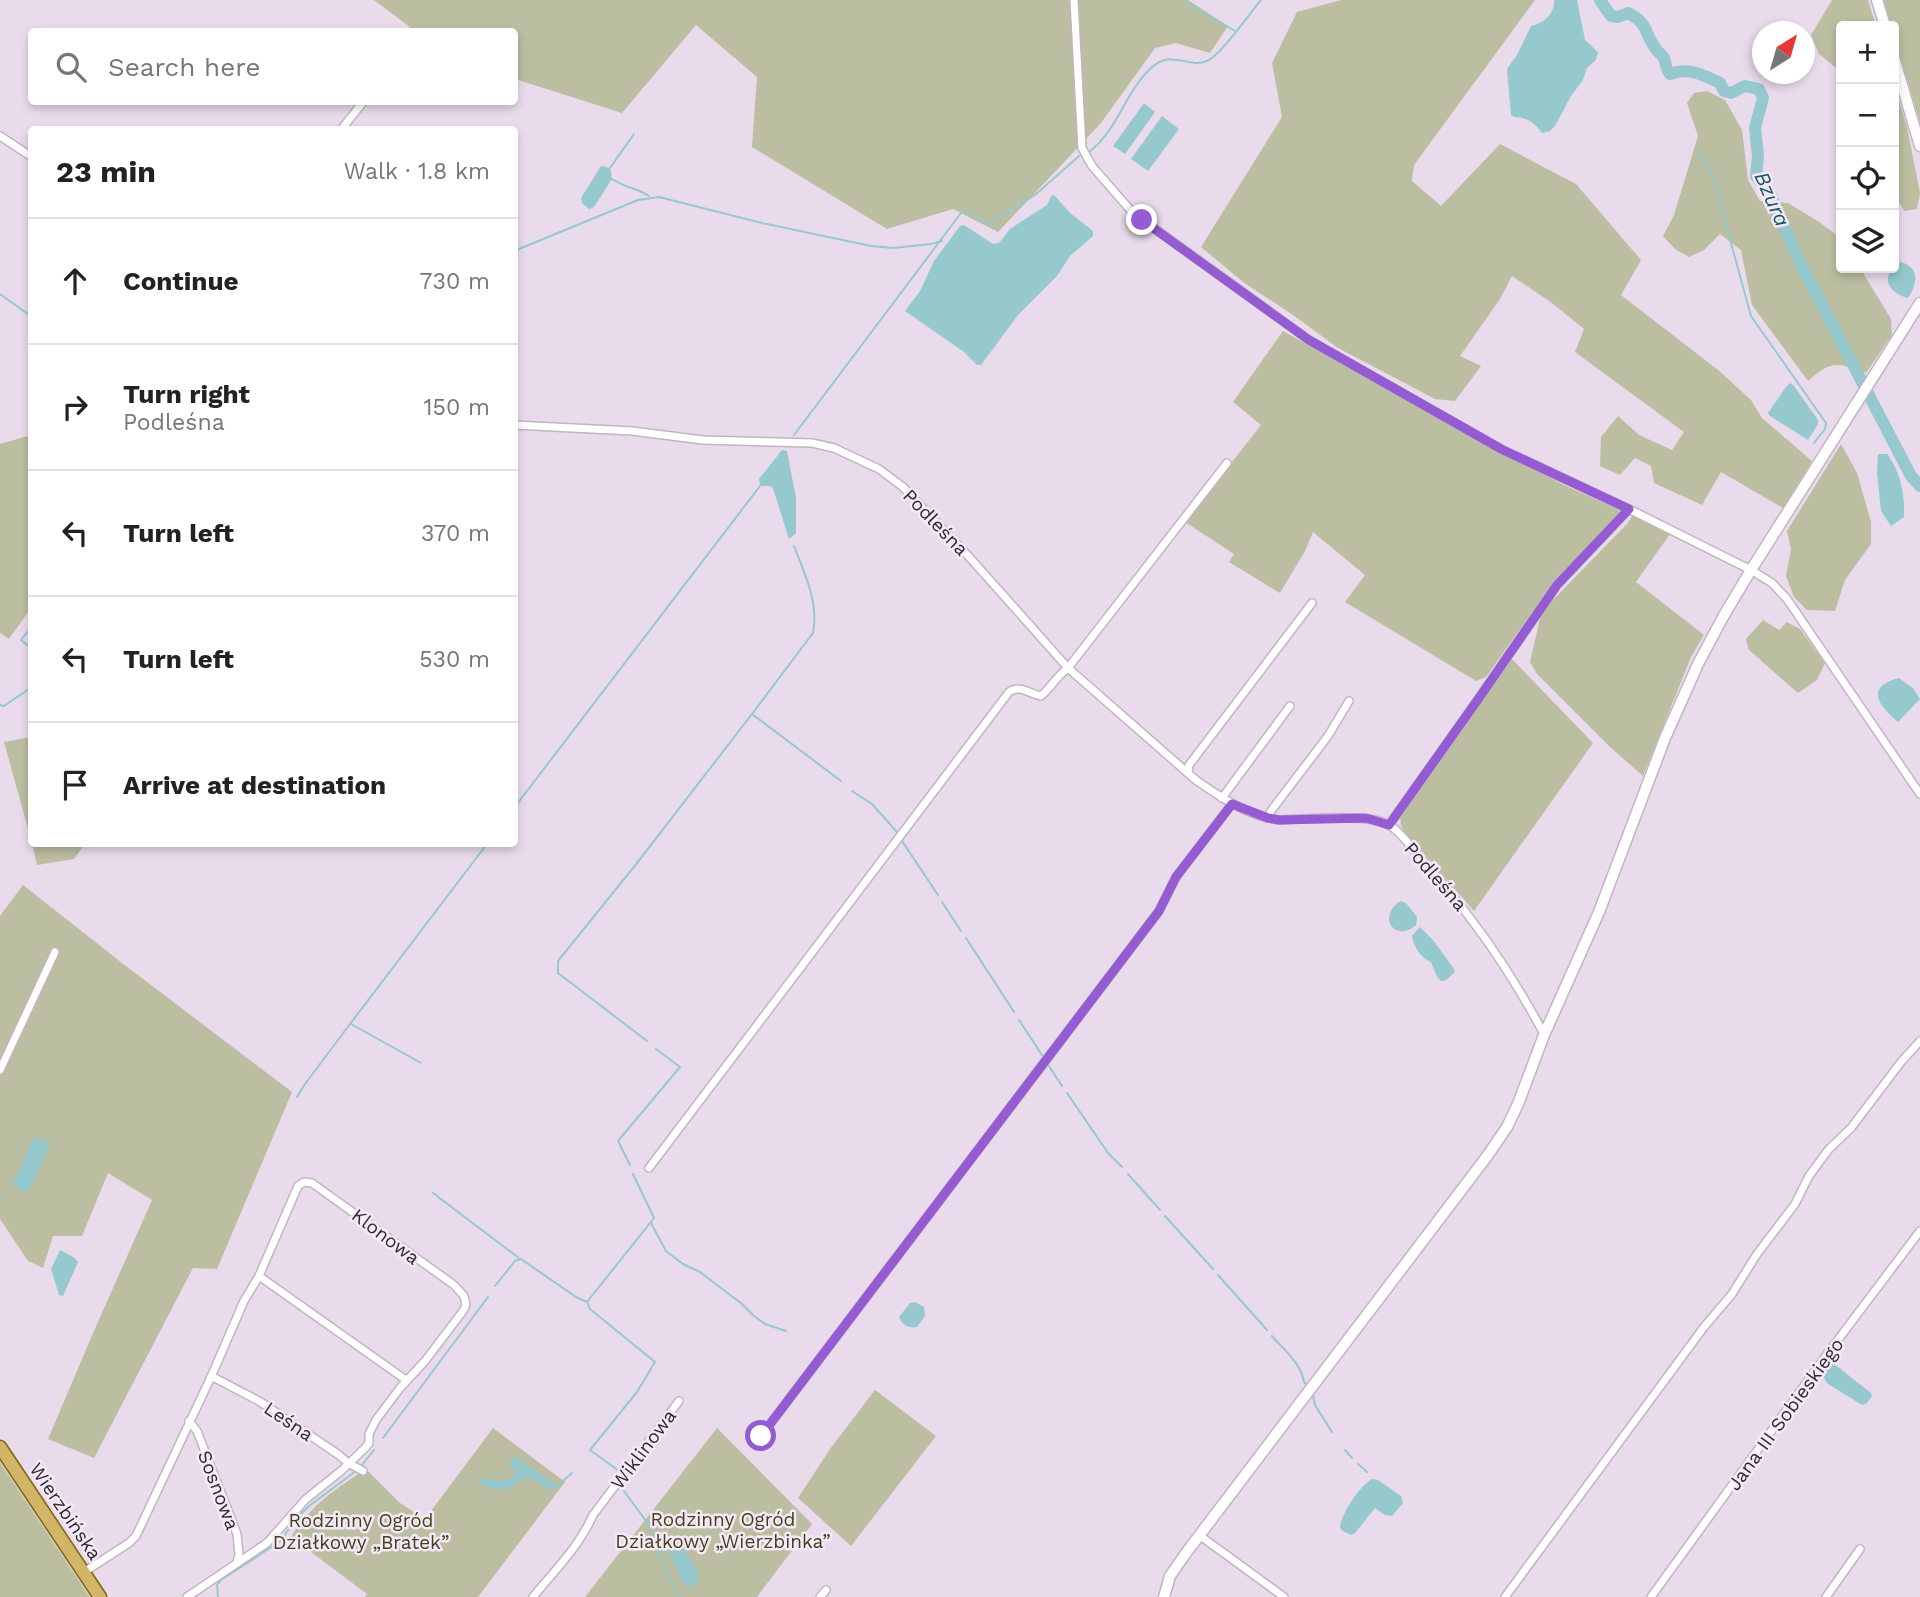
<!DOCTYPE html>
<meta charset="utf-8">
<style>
body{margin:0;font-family:"Work Sans",sans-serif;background:#f2f2f2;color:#222}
.controls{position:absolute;right:21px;top:21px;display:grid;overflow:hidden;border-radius:7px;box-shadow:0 4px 10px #0003}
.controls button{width:63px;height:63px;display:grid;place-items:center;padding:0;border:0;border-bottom:2px solid #e0e0e0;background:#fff;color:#222;font:35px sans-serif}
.compass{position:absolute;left:1752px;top:21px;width:63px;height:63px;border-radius:50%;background:#fff;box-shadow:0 4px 10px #0003;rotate:37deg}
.stop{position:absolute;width:21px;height:21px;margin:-16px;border:5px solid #945bd3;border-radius:50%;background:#fff}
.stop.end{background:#945bd3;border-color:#fff;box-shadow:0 2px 7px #0008}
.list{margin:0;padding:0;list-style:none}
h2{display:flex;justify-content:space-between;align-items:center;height:91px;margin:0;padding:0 28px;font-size:30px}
h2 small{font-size:23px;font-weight:400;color:#767676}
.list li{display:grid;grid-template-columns:46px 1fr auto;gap:21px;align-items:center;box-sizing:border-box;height:126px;padding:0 28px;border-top:2px solid #e0e0e0}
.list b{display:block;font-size:26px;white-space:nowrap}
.list p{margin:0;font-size:23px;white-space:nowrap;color:#767676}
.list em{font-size:23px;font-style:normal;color:#767676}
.icon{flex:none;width:38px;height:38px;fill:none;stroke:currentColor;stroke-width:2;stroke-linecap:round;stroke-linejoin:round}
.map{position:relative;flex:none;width:1920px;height:1597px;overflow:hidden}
.search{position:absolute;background:#fff;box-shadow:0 4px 10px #0003;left:28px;top:28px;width:490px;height:77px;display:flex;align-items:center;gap:18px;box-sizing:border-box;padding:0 24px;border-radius:7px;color:#767676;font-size:26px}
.panel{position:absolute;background:#fff;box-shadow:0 4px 10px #0003;left:28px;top:126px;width:490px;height:721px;border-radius:7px}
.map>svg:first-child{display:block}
.green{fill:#bbbea1}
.water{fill:#95c9ce}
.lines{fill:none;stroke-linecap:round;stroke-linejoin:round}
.stream{stroke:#95c9ce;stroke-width:2}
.river{stroke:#95c9ce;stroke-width:12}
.street-casing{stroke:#c2b4c4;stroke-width:10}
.secondary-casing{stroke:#c2b4c4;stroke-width:13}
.primary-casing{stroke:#836510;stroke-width:15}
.street{stroke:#fff;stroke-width:7}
.secondary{stroke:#fff;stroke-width:10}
.primary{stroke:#d0b666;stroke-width:12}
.route{stroke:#945bd3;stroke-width:9}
.labels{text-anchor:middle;stroke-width:5;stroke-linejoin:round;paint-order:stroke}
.street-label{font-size:19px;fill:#2e292f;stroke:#f6e8f9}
.park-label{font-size:19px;fill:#3f4213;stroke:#f6e8f9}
.water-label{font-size:21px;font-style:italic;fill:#115a60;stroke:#f6e8f9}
</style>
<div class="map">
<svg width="1920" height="1597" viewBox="0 0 1920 1597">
<rect width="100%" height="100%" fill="#e9dbeb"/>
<g class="green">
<polygon points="374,0 1188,0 1228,26 1210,53 1176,43 1155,48 1101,123 998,232 953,209 887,229 752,147 757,77 696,25 622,113 515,79 514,32 415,31"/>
<polygon points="1341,0 1535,0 1414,165 1412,181 1441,206 1500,144 1576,184 1641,260 1621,295 1718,370 1751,400 1762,418 1812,461 1783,508 1721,472 1702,505 1654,483 1651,466 1635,458 1620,475 1600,466 1601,437 1618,416 1639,435 1672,450 1684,432 1575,352 1584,329 1552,303 1512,276 1500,299 1460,356 1481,366 1455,401 1435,399 1338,348 1293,315 1243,282 1201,247 1282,117 1272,63 1297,12"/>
<polygon points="1832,0 1868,0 1876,26 1841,26 1841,72 1819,54 1811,35"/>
<polygon points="1883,0 1920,0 1920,122 1894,36 1894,26 1891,26"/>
<polygon points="1894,85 1907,127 1920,193 1917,209 1904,211 1894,193 1899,168 1894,153"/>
<path d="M1707,91L1725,100L1742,130L1748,180L1760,201L1788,203L1819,222L1841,238V268H1860L1891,319L1892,335L1866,373C1837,362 1831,360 1808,381L1752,305L1741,250L1720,234L1704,250L1689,257L1675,249L1663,236L1674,215L1698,136L1687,103L1694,93Z"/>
<polygon points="1283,331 1562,484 1622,511 1553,583 1486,677 1476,681 1345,602 1365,575 1313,532 1305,551 1280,593 1229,562 1234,554 1185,522 1261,425 1233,402"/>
<polygon points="28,436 32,450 31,608 9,639 0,633 0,444"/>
<polygon points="1841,444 1857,473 1871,522 1871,544 1845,580 1835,611 1807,610 1794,597 1786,576 1791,549 1787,531"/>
<polygon points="1633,515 1670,534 1636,582 1704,635 1691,657 1643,776 1610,747 1537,674 1530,662 1540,618 1547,606 1627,524"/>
<polygon points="1763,620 1779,630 1787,622 1800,629 1825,663 1817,680 1798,693 1749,650 1746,639"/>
<polygon points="1512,659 1593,743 1474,911 1404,831 1401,826 1400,815"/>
<polygon points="31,737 32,737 32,843 4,742"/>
<polygon points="32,844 85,844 74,859 37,865"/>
<polygon points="23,885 122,963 292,1092 217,1269 193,1268 94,1458 48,1439 94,1331 152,1200 108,1173 82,1236 53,1236 43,1268 28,1261 0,1219 0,916"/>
<polygon points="875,1390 936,1436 851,1546 798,1498 830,1449"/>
<path d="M493,1428L565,1482L478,1597H365L367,1594L291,1537C313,1503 333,1491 366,1469L400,1503L425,1519Z"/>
<polygon points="717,1428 812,1524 757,1597 585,1597"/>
<polygon points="0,1462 90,1597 0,1597"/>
</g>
<g class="water">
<path d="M1554,0H1577L1585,40L1598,52L1596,60L1587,68L1583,80L1571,96L1555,126L1550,131L1542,133C1535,123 1526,117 1514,117L1511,115L1507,69L1517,55L1531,26C1544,23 1555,14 1554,0Z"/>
<polygon points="1144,103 1155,112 1125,154 1113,146"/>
<polygon points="1162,116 1179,129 1148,171 1131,159"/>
<polygon points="601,166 610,168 612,179 594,207 589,209 582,203 581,198"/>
<polygon points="1052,195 1055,196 1070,213 1093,231 1093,236 1070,256 1057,276 1018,315 981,365 977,365 964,352 905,311 920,291 934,261 960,226 964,225 993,244 999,243 1010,229 1047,205"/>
<path d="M1900,262C1920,267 1918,283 1908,298C1899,296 1886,288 1888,277C1889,271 1896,266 1900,262Z"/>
<polygon points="1790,383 1794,386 1818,420 1818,424 1808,440 1770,416 1768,413 1786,387"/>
<polygon points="782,450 787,451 796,498 796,533 789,539 773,488 770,486 760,486 759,479"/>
<path d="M1878,454H1887C1901,472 1905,496 1904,517L1891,526L1881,511L1877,473Z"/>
<path d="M1899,678L1913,688L1920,699L1898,722C1879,706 1864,687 1899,678Z"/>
<path d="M1400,901L1406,903L1417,917L1416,925C1396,943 1376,918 1400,901Z"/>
<path d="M1420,927L1433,940L1454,969L1455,972L1446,980L1441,981L1437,977L1431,962C1420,957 1414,947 1412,936Z"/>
<polygon points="36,1137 49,1143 49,1147 29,1190 27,1192 14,1187 13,1183 33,1139"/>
<polygon points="60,1250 75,1258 78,1262 63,1296 59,1295 51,1269"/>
<path d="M915,1302L924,1307L925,1316L917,1327C909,1329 902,1325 899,1317L910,1303Z"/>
<polygon points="1830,1364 1833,1364 1838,1367 1871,1393 1872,1396 1867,1403 1862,1405 1828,1384 1822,1375"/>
<path d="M516,1457L557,1486L553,1489C541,1488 537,1478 527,1478C520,1478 517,1483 512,1486C500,1492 488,1490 479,1482L483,1478C495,1480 504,1484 515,1475V1471L509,1464L512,1458Z"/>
<path d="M1372,1479L1378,1480L1401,1496L1403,1503L1392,1516L1385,1515L1375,1508L1355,1533L1351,1535L1341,1530L1340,1526C1343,1511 1359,1487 1372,1479Z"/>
<path d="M670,1541C685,1546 696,1565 699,1581L689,1587H686L667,1550V1545Z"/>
</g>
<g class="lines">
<g class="stream">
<polyline points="1186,0 1193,7 1235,31"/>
<path d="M1089,152C1117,131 1125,93 1150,69C1171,48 1188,69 1207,61C1221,55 1249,14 1261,0"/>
<polyline points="1697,152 1705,161 1712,174 1751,316 1826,423 1825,429 1814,443"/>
<polyline points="610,168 634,134"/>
<path d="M612,179C625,188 638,188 649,196"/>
<polyline points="514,251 638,200 659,197 762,223 871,246 893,248 931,244 942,241"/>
<polyline points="0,294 32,317"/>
<polyline points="794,435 961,213 967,211 989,225 993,221 1035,195 1079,156"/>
<path d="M794,546C805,575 819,602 813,633L752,714L841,781"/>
<polyline points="32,626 21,640 32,649"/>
<polyline points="0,705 4,706 32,687"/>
<polyline points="852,791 872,804 897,832"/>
<polyline points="514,808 760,486"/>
<polyline points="902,841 938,895"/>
<polyline points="942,902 961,931"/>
<polyline points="966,938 1014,1012"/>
<polyline points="1019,1020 1042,1055"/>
<polyline points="351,1024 421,1063"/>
<polyline points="647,1041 558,973 558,961 637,863 752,714"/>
<polyline points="1047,1063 1062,1086"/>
<polyline points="1067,1093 1108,1153 1122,1167"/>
<polyline points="297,1097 305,1084 350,1024 487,844"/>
<polyline points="630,1165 618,1141 680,1067 656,1049"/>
<polyline points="1128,1174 1160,1210"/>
<polyline points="433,1193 519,1258"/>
<polyline points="1165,1216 1213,1269"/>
<polyline points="651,1223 666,1251 683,1264 700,1272 742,1304 754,1316 765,1324 786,1331"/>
<polyline points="1218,1275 1267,1330"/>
<polyline points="495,1286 515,1261 521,1259 576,1297 587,1302 654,1218 633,1174"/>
<polyline points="588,1304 590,1309 655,1362 637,1392 590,1450 619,1471"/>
<path d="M1272,1336C1284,1350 1301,1363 1304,1382L1306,1384"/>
<polyline points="1313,1396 1315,1405 1332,1432"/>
<polyline points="383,1438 488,1297"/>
<polyline points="1345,1450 1352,1458"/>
<polyline points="1358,1464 1367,1472"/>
<polyline points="362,1465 374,1450"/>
<polyline points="557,1486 572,1473"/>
<polyline points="624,1491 649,1525 654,1543"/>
<polyline points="657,1551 680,1597"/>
<polyline points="218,1597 217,1585 221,1580 281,1541 294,1521 309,1506 356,1471"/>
</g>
<path class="river" d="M1600,0L1611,16L1618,17L1628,13C1649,23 1644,34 1656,49C1658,52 1662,55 1664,58C1666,64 1666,69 1670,74C1689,67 1703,75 1720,83L1724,91L1731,93L1745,86L1759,89L1763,98L1755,128L1758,156L1756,176L1770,194L1799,261L1911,476L1920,486"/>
<g class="street-casing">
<g id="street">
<polyline points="1074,0 1082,148 1092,166 1132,212 1309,340 1503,450 1629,509 1751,570 1772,583 1787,599 1920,794"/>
<polyline points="341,130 363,102"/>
<polyline points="0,136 32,157"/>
<path d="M514,425L632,431L703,440L812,443L834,448L879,469L903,487L971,559L1068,668L1197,781C1222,798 1248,816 1279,820C1304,819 1364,814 1385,823C1399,829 1409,845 1419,856C1470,913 1508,967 1544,1034"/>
<polyline points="1188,772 1189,765 1312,603"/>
<polyline points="1222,798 1290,706"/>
<polyline points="1267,818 1271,811 1328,736 1349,701"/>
<polyline points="1389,825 1479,698 1557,585 1629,509"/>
<polyline points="0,1070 55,952"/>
<path d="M649,1168L1009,692C1020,684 1029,694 1041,696C1051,687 1057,676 1068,668L1227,463"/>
<polyline points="259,1276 406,1380"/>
<polyline points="211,1376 259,1401 339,1455 348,1463 363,1471"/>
<polyline points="189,1421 197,1431 237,1534 239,1555 237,1562"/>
<polyline points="761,1436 1159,911 1176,877 1232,804"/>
<polyline points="1199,1535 1284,1597"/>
<polyline points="84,1572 129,1543 136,1536 211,1377 244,1301 259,1276 298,1186 304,1182 312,1183 454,1285 464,1296 466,1305 463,1311 425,1361 400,1388 376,1420 369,1434 369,1443 365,1448 341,1471 306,1499 267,1543 187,1597"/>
<path d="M533,1597C554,1571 579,1547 593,1515L679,1401"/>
<polyline points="820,1597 826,1590"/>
<polyline points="1505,1597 1704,1327 1732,1294 1757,1254 1795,1204 1809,1176 1829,1149 1851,1128 1901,1062 1920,1041"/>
<polyline points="1651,1597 1825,1357 1920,1231"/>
<polyline points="1826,1597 1860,1549"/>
</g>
</g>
<g class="secondary-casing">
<g id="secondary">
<polyline points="1877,0 1885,26"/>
<polyline points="1894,58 1920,146"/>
<polyline points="1164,1597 1170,1576 1186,1553 1488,1155 1507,1127 1518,1104 1544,1035 1599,912 1665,738 1698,664 1723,617 1751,570 1920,303"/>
</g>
</g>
<g class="primary-casing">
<polyline id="primary" points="0,1447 100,1597"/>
</g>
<use href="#street" class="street"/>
<use href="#secondary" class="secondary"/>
<use href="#primary" class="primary"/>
</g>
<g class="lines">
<polyline class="route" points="761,1436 1159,911 1176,877 1232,804 1268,818 1279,820 1366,818 1389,825 1479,698 1557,585 1629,509 1503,450 1309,340 1142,220"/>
</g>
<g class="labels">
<g class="street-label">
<text transform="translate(936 522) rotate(46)" y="7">Podleśna</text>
<text transform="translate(1436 876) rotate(49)" y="7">Podleśna</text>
<text transform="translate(386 1236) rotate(37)" y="7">Klonowa</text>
<text transform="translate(1785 1414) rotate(-54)" y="7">Jana III Sobieskiego</text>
<text transform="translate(289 1421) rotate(34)" y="7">Leśna</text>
<text transform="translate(643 1449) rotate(-53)" y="7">Wiklinowa</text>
<text transform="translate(219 1490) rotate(69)" y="7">Sosnowa</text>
<text transform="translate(66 1511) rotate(56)" y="7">Wierzbińska</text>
</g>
<g class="park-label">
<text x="723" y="1526">Rodzinny Ogród<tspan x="723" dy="22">Działkowy „Wierzbinka”</tspan></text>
<text x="361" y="1527">Rodzinny Ogród<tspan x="361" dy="22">Działkowy „Bratek”</tspan></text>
</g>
<g class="water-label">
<text transform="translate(1772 199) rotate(66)" y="7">Bzura</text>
</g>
</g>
</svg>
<div class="controls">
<button>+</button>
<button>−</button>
<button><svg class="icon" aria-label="locate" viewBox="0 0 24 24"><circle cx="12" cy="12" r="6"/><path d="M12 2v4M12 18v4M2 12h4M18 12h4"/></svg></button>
<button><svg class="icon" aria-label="layers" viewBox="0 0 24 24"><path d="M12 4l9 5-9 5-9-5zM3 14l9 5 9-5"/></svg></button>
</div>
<svg class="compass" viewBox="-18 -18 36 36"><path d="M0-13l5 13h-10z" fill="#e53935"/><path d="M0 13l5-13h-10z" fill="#767676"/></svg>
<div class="stop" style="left:761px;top:1436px"></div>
<div class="stop end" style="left:1142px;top:220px"></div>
<div class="search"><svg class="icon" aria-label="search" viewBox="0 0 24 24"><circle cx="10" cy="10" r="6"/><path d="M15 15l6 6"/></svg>Search here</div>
<section class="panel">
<h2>23 min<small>Walk · 1.8 km</small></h2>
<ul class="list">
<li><svg class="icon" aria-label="ahead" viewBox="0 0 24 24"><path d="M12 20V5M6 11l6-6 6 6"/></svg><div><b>Continue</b></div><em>730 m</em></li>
<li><svg class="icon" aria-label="right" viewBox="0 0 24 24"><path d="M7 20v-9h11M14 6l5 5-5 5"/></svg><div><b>Turn right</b><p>Podleśna</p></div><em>150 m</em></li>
<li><svg class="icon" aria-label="left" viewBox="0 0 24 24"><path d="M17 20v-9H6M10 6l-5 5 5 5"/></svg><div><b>Turn left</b></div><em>370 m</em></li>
<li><svg class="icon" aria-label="left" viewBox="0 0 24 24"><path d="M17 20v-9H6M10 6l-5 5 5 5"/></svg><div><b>Turn left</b></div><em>530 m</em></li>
<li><svg class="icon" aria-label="arrive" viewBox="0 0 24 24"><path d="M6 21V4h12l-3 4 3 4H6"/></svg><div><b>Arrive at destination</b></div></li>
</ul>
</section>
</div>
